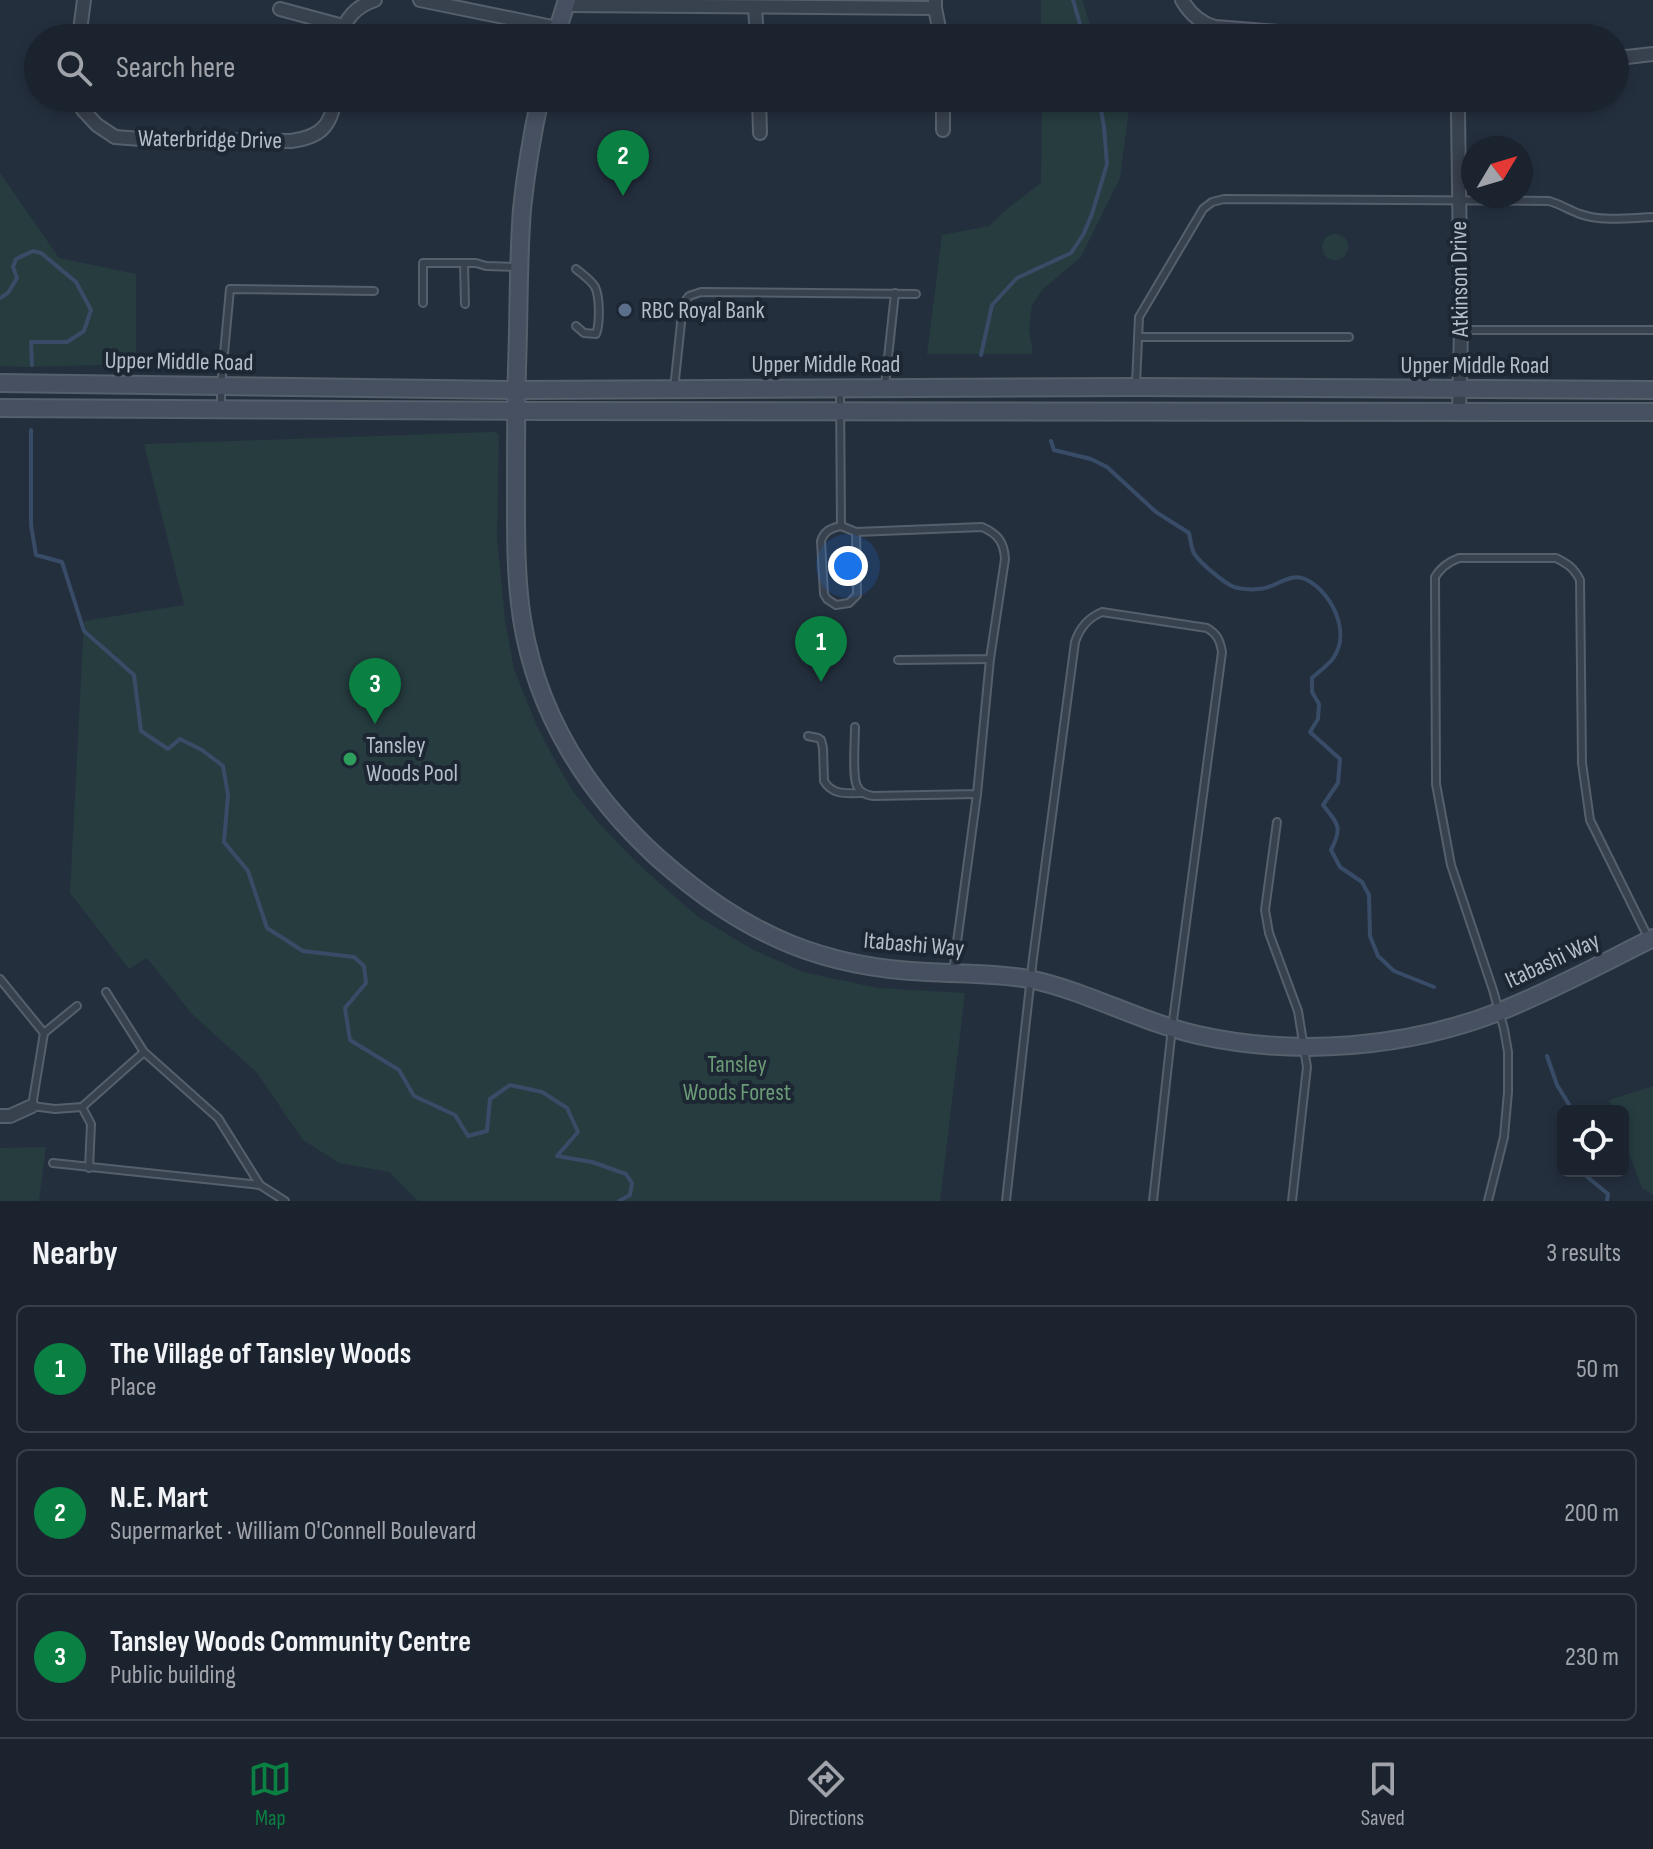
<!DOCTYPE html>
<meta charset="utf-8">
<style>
body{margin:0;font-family:"Sofia Sans Condensed",sans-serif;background:#242b36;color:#f1f3f6}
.controls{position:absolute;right:24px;bottom:24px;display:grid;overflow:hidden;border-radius:12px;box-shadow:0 4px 12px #0003}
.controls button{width:72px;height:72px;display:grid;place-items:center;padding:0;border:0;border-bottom:2px solid #39404a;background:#1b232e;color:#f1f3f6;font:40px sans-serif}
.compass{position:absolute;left:1461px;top:136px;width:72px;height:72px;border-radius:50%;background:#1b232e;box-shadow:0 4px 12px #0003;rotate:52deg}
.you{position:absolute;left:848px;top:566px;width:28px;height:28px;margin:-20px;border:6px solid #fff;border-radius:50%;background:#1a73e8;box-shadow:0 0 0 12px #1a73e833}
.badge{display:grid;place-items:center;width:52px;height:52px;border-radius:50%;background:#0b8043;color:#fff;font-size:26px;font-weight:700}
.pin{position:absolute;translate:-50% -66px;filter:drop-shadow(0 2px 4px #0008)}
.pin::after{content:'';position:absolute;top:42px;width:28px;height:24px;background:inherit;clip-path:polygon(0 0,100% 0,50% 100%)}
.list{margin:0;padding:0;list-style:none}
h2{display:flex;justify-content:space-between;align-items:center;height:104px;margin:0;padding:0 32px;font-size:34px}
h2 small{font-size:26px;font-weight:400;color:#a0a4aa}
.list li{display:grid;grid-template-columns:52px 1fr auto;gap:24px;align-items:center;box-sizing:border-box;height:128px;margin:0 16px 16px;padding:0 16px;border:2px solid #39404a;border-radius:12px}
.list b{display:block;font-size:30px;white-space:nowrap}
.list p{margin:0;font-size:26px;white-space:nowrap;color:#a0a4aa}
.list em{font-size:26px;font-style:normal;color:#a0a4aa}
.icon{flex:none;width:44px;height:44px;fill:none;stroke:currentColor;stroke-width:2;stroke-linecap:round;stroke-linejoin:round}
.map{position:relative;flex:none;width:1653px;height:1201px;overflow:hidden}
.search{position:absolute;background:#1b232e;box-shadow:0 4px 12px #0003;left:24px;right:24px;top:24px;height:88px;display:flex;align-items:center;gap:20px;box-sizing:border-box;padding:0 28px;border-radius:44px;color:#a0a4aa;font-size:30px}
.sheet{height:536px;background:#1b232e}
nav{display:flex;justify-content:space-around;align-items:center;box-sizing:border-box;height:112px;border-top:2px solid #39404a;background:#1b232e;font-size:22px;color:#a0a4aa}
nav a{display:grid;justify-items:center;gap:4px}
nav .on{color:#0b8043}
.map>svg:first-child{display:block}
.green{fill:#263c3f}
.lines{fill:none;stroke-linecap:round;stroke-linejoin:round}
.stream{stroke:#394c67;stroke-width:4}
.lane-casing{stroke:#565f6c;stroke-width:10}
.street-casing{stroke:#565f6c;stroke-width:16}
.secondary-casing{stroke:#565f6c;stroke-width:20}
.lane{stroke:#38414e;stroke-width:6}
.street{stroke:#38414e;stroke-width:12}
.secondary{stroke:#465061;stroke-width:16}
.service-dot{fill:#5c6f8a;stroke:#1d2633;stroke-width:3}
.leisure-dot{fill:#2e9e5b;stroke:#1d2633;stroke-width:3}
.labels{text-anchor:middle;stroke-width:8;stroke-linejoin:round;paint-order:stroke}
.street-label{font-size:24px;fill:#b4bcc9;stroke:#1d2633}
.poi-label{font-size:24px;fill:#b4bcc9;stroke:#1d2633;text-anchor:start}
.park-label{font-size:24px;fill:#6b9a76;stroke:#1d2633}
</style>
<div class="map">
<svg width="1653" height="1201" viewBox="0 0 1653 1201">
<rect width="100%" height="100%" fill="#242f3e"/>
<g class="green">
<polygon points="1041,0 1082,0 1093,33 1097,38 1041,38"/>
<polygon points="1042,98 1125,98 1129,109 1120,178 1081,257 1043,289 1032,305 1029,329 1033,354 927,354 942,235 989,226 1008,208 1041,183"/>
<polygon points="0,173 59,258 136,274 136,364 25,367 0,366"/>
<circle cx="1335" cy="247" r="13"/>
<polygon points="492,432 496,432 499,436 497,538 505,620 514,669 536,724 559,768 574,793 598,822 635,861 684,905 700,918 750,948 803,972 878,988 965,993 940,1201 418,1201 389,1172 339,1163 303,1140 257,1073 192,1014 147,958 129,969 70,893 84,621 184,605 144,444"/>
<polygon points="1653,1086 1653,1195 1642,1188 1623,1137 1623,1111 1613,1111 1609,1100"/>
<polygon points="46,1147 39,1201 0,1201 0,1148"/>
</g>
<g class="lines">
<g class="stream">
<polyline points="1073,0 1084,38"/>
<polyline points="0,298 8,293 17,278 13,267 16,259 33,251 41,253 76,282 91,310 84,331 67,342 31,342 32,365"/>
<polyline points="981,355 992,305 1017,278 1071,253 1083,235 1092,214 1107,164 1104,127 1099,98"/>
<polyline points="31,430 31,525 36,555 62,562 84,631 134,675 141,731 168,749 180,739 202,750 223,766 228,795 224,842 248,871 267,928 303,951 354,957 364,966 366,983 345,1008 350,1040 399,1070 414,1096 455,1115 468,1136 487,1131 490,1099 510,1085 542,1092 567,1108 578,1132 557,1156 592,1162 626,1174 632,1183 630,1195 619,1201"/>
<path d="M1051,441L1054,450L1091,459L1107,467L1156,512L1189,533C1190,538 1191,545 1193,551C1196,560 1224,583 1234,587C1240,589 1252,590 1258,589C1275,589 1288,572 1305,579C1331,591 1351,631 1334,657C1329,665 1318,672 1312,678V692L1319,704L1318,719L1310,732L1340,759L1338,783L1323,805C1338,824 1343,827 1331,850L1340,867L1362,882L1369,895L1370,936L1378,956L1394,971L1434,987"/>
<polyline points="1547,1056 1557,1085 1573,1111"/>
<polyline points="1580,1171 1608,1194 1607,1201"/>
</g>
<g class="lane-casing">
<g id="lane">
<polyline points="464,263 465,304"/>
<path d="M576,269C582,274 591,280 595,287C600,297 600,324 596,334L584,333L576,326"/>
<polyline points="423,303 423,263 476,263 486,266 517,267"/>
<polyline points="1461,330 1653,330"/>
<polyline points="1138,337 1349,337"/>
<path d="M1136,384L1139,317L1203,209L1212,202L1224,199L1549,201C1560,204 1569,210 1580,214C1602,222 1630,218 1653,217"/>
<polyline points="885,385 895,293"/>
<polyline points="674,389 683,304 689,296 701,292 916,294"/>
<path d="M840,390L841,526C831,528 824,531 821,541L824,594L827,599L836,605L849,603L857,595L856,532"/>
<polyline points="221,406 221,386 230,289 374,291"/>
<path d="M841,526L856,532L982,527C998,534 1004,542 1005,559L990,659L898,660"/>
<path d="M855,727C855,741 852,776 857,786C860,793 866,795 873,796L977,794L990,659"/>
<path d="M808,736L818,738L821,740L823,748L824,781C833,796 847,793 863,793"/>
<polyline points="1277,822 1265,910 1269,933 1298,1011 1307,1067 1292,1201"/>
<polyline points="953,972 977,794"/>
<polyline points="0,979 44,1033 32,1106 55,1109 82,1107 144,1052"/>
<polyline points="106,992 144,1052 218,1118 260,1185 285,1201"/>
<polyline points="44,1033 77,1006"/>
<polyline points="82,1107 91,1124 89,1168"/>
<polyline points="53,1163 260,1185"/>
<path d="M1006,1201L1033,958L1075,642C1080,627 1088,618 1102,612L1207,628C1217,634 1220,640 1222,652L1172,1028L1153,1201"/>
<path d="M1488,1201L1504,1137L1508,1092V1052L1504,1029L1493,990L1451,865L1436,784L1435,577C1441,567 1448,562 1459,558H1556C1568,564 1574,568 1580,580L1582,763L1590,820L1648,937"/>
</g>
</g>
<g class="street-casing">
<g id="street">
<polyline points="420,0 557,28"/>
<path d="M1182,0C1190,14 1200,23 1215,27L1354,38"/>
<polyline points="565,5 935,8 935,0"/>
<polyline points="755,7 757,38"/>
<polyline points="935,8 941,38"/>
<polyline points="280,9 343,26"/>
<polyline points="79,38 84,0"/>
<path d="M342,38C343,19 357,6 375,0"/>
<polyline points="1615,56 1627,57 1653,54"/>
<path d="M76,98L83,110L97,125L115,137L141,139L291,141C320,137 331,127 335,98"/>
<polyline points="759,98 760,133"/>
<polyline points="943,98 943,130"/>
<polyline points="1459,411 1461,330 1458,113 1459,98"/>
<polyline points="0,1116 10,1116 32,1106"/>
</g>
</g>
<g class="secondary-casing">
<g id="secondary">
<polyline points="555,38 567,0"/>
<path d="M540,98C532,135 526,171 522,209C518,261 519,315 517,367C516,405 516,442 516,480C516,526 515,573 522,619C537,714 588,794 658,858C699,894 739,923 790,944C834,962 881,970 927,972C962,974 995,973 1029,979C1087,991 1140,1022 1198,1035C1297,1057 1407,1048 1501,1011C1553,990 1603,963 1653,938"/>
<polyline points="0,383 517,390 1136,387 1653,390"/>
<polyline points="0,408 542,411 1653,412"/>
</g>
</g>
<use href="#lane" class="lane"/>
<use href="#street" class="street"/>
<use href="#secondary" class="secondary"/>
</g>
<circle class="service-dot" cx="625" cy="310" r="8"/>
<circle class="leisure-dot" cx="350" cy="759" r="8"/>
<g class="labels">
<g class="street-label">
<text transform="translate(210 139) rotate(1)" y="8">Waterbridge Drive</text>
<text transform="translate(1459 279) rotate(-91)" y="8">Atkinson Drive</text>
<text transform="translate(179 361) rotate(1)" y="8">Upper Middle Road</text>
<text x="826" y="372">Upper Middle Road</text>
<text x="1475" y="373">Upper Middle Road</text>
<text transform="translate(914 944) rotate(5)" y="8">Itabashi Way</text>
<text transform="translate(1552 960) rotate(-25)" y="8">Itabashi Way</text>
</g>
<g class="poi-label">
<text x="641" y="318">RBC Royal Bank</text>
<text x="366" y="753">Tansley<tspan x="366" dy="28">Woods Pool</tspan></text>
</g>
<g class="park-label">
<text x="737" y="1072">Tansley<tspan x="737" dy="28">Woods Forest</tspan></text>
</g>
</g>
</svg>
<div class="controls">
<button><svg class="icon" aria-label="locate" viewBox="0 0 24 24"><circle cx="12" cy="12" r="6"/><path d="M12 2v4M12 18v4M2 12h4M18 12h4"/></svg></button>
</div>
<svg class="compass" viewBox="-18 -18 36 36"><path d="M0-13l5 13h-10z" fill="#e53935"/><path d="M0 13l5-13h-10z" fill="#a0a4aa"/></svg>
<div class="you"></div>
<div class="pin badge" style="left:821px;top:682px">1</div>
<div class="pin badge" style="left:623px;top:196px">2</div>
<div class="pin badge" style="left:375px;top:724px">3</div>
<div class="search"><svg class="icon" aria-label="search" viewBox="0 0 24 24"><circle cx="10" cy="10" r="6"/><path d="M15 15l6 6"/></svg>Search here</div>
</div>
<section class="sheet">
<h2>Nearby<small>3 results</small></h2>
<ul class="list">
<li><span class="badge">1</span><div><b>The Village of Tansley Woods</b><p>Place</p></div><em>50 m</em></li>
<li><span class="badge">2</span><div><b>N.E. Mart</b><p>Supermarket · William O'Connell Boulevard</p></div><em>200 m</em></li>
<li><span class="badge">3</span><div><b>Tansley Woods Community Centre</b><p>Public building</p></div><em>230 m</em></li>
</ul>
</section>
<nav>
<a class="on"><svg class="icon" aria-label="map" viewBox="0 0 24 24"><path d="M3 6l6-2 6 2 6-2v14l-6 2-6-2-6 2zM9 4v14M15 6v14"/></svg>Map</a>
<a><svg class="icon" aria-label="directions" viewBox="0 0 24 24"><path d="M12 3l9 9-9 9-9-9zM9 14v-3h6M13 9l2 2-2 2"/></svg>Directions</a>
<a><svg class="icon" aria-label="saved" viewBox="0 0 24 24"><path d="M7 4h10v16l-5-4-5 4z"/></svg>Saved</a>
</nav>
